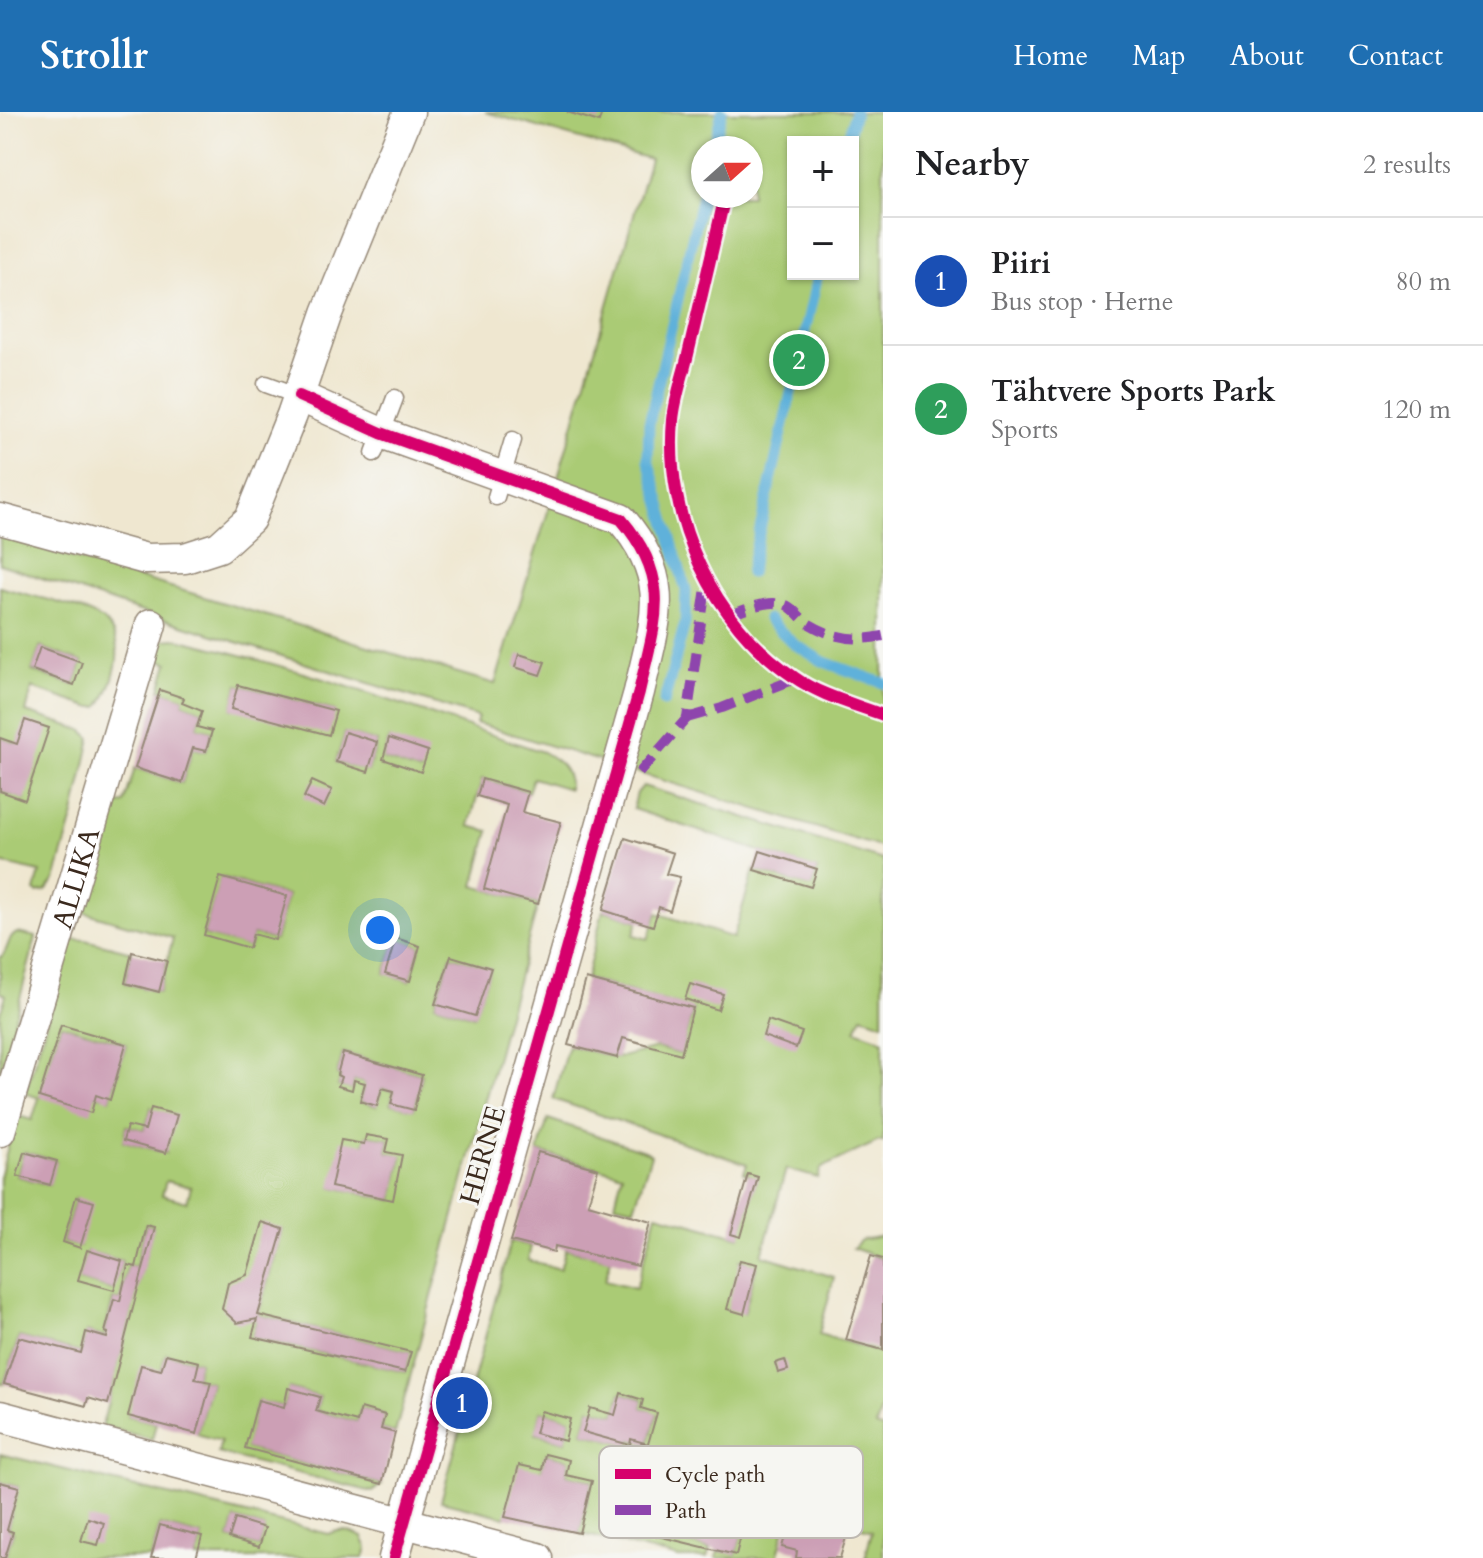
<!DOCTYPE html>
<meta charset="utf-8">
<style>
body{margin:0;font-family:Cardo,serif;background:#f2f2f2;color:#202124}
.controls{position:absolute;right:24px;top:24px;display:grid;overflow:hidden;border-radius:0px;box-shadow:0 2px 6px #0004}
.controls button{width:72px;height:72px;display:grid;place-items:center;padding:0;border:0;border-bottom:2px solid #e0e0e0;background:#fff;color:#202124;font:40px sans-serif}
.compass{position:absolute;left:691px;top:24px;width:72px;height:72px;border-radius:50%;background:#fff;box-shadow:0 2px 6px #0004;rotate:69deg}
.you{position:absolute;left:380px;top:818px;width:28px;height:28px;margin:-20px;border:6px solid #fff;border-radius:50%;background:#1a73e8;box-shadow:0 0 0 12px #1a73e833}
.badge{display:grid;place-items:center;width:52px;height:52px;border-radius:50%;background:#1f6fb2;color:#fff;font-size:26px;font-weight:700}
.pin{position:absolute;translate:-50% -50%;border:4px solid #fff;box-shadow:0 2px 8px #0006}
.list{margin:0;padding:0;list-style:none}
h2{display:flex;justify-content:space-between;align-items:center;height:104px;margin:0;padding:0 32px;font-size:34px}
h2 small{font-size:26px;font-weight:400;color:#757577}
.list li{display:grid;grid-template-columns:52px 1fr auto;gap:24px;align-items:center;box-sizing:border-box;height:128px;padding:0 32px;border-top:2px solid #e0e0e0}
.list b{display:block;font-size:30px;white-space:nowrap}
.list p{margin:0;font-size:26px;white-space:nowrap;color:#757577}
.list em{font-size:26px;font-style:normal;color:#757577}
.map{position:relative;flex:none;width:883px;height:1446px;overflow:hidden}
header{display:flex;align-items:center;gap:48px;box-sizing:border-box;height:112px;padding:0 40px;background:#1f6fb2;color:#fff}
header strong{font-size:38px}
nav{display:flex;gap:44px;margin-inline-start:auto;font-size:28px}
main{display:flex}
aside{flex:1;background:#fff}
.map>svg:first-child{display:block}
.green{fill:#aacb74;stroke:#727a49;stroke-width:2;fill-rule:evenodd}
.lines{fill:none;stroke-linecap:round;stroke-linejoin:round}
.stream{stroke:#5fb1da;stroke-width:11}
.building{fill:#cc9fb5}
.service-casing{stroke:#958877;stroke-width:19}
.minor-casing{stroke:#958877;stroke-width:33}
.service{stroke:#fff;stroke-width:16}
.minor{stroke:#fff;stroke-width:30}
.quiet{stroke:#8e44ad;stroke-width:10;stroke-dasharray:20 10;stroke-linecap:butt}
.cycleway-casing{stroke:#f6f6f2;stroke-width:17}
.cycleway{stroke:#d6006c;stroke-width:12}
.labels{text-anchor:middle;stroke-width:6;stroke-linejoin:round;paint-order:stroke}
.street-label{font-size:28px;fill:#3b2a1e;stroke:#f6f6f2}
.key{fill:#f6f6f2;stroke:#beb9b2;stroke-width:2}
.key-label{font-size:22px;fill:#3b2a1e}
</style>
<header>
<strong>Strollr</strong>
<nav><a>Home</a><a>Map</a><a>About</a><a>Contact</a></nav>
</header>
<main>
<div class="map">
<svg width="883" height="1446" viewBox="0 0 883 1446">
<rect width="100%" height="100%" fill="#f6f6f2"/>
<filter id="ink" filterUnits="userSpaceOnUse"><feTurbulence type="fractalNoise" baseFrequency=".0125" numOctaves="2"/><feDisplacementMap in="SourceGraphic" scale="16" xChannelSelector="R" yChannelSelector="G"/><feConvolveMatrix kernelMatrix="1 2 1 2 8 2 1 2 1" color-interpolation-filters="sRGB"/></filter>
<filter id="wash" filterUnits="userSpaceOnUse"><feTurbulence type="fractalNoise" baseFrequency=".006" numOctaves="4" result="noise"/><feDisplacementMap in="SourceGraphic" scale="32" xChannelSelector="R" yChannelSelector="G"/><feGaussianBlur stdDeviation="1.8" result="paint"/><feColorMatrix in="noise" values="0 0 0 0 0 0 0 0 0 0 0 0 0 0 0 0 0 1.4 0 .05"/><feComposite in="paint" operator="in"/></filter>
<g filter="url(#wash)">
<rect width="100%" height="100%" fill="#efe7d0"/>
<g class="green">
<path d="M485,0H883V736L476,611L478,605L172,510L0,452V424L495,572L553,383L650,47ZM793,30H853V162H793ZM703,36H751V84H703Z"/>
<path d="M0,475C24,483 92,495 107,512C117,524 119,540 116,554C113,569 108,582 99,595H89L32,576L26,600L82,618L91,626L74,702L55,768L46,779L38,781L35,779L40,760L0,751V679L25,687L17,632L0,626ZM40,535L82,550L74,573L32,559Z"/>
<path d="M176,527C301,555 422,600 543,640C559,649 570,657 569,677L533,666L528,680L482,667L469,714L489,719L474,774L538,792L395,1321L381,1317L384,1303L361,1296L357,1310L316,1299L320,1285L289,1276L284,1295L258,1289L246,1336L382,1372L372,1380L218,1341L221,1329L197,1322L211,1270L195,1267L199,1250L166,1242L161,1258L128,1304L156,1311L152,1327L102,1314L153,1115L146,1113L136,1155L128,1153L120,1189L113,1187L104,1225L86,1220L81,1241L19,1225L4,1272L0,1271V1066L15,1006L22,1005L32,1008L39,986L25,981L72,827L85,828L132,840L125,871L159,880L173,826L80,799L112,692L124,691L135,656L182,671L193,636L206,639L212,619L197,615L202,599L182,591L183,586L160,578L168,551L153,546L164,528ZM238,573L335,599L232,597ZM345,621L377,630L368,659L336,650ZM389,627L421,660L383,647ZM221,765L287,784L275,828L253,822L249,835L204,823ZM396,827L420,834L410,869L385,861ZM451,844L490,857L474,904L435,892ZM61,913L126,932L110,987L96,983L40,985ZM343,941L422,963L414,997L391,992L394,979L382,976L376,994L360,989L365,971L354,968L352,977L338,974L341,965L337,963ZM151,996L166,1041L124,1029L127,1014L145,1018ZM367,1023L389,1027L386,1040L402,1044L393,1088L332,1075L364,1032ZM24,1040L56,1049L49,1073L17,1064ZM166,1069L191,1075L187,1090L162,1083ZM76,1085L80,1135L63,1130ZM283,1117L258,1203L410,1240L405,1260L252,1225L257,1207L247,1163ZM87,1139L122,1149L113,1178L79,1168Z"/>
<path d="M643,674L883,748V911L862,904L856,918L883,928V1030L879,1029L821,1056L818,1066L786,1057L762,1143L834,1165L819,1222L883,1241V1290L876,1314L883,1317V1446H865L872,1419L850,1412L859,1381L807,1366L809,1355L802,1352L777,1446H716L718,1439L736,1442L753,1376L730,1370L725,1387L689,1378L693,1364L671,1359L668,1372L650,1369L637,1419L710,1437L707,1446H679L579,1421L592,1369L566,1363L569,1348L546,1342L542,1358L505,1405L441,1389L511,1129L531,1134L528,1148L560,1157L566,1137L611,1147L605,1168L636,1176L657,1102L740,1125L757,1066L744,1061L747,1052L553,987L568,933L617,946L657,936L680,942L693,897L586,867L603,798L638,809L634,823L648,827L657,801L733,826L754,758L811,775L817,758L633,697L637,681ZM740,1148L757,1153L744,1202ZM621,1281L643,1287L641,1296L657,1302L648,1332L631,1327L629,1333L583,1320L590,1296L615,1303ZM541,1299L570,1307L565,1329L536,1322Z"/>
<path d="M17,821L36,825L0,963V902L6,883L0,880V846C9,840 6,826 17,821Z"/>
<polygon points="548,1007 647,1040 651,1043 634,1096 615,1092 622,1062 538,1040"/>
<polygon points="883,1124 883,1147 853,1136 861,1128"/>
<path d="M0,1342L329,1422C341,1416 349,1419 362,1425L367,1436L364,1446H196L202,1424L160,1413L151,1446H5L13,1420L7,1418L18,1375L0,1370ZM235,1407L264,1416L259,1435L229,1426Z"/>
</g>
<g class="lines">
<g class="stream">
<polyline points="847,30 855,0"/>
<polyline points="713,36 722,0"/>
<polyline points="750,461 818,162"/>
<polyline points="768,507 794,532 824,550 883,571"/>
<polyline points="664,590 685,511 686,478 648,348 649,311 703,80"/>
</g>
</g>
<g id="blocks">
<g class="building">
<polygon points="567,0 602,0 599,10"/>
<polygon points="40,535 82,550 74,573 32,558"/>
<polygon points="519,542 545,550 540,563 515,555"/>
<polygon points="238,573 336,599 329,623 231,597"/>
<polygon points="160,578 184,586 182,591 202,599 197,615 212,619 206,639 193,636 182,671 135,656"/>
<polygon points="25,608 49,616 25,688 0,679 0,626 17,632"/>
<polygon points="345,620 377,630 368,660 336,650"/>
<polygon points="389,626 428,639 421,660 383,647"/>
<polygon points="482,667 528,680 522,700 561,710 538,792 484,777 507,693 477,684"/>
<polygon points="312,669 332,678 324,695 304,685"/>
<polygon points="625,726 673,741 666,762 680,765 670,799 659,795 653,814 603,798"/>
<polygon points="760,739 817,757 811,775 754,758"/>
<polygon points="220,765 287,784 275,828 253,822 249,836 204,823"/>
<polygon points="396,826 420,834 410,869 385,862"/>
<polygon points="132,840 167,849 159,880 125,871"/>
<polygon points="451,844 491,856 475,904 435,892"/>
<polygon points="586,867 693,896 681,942 623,926 617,946 568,933"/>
<polygon points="690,872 723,882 718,898 685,887"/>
<polygon points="768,908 802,920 796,936 763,924"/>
<polygon points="61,913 126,932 110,988 96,983 91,1001 39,985"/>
<polygon points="343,941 422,963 414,998 391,992 394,979 382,976 377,994 360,989 365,971 354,968 352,978 338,974 341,965 337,963"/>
<polygon points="151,996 177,1003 166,1041 123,1029 127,1014 145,1018"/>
<polygon points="366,1023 389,1027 386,1040 402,1043 393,1088 331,1075 341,1028 364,1032"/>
<polygon points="24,1040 57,1049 50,1073 17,1064"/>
<polygon points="538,1040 598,1057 588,1092 651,1110 638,1154 555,1134 554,1140 511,1129"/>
<polygon points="748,1062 758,1065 741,1125 731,1122"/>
<polygon points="76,1085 94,1090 80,1136 63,1130"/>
<polygon points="262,1110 283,1117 258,1203 411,1240 405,1260 252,1225 257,1207 237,1211 222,1197 228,1171 247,1163"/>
<polygon points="146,1113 154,1115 108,1292 88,1286 86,1294 4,1272 19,1225 81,1241 86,1220 107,1226 108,1221 105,1220 114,1187 120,1189 128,1153 136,1155"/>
<polygon points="87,1138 122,1149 114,1178 78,1168"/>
<polygon points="871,1144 883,1147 883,1238 846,1228"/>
<polygon points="740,1148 757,1152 744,1202 727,1197"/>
<polygon points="166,1242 199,1250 195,1267 211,1270 197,1322 128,1304 141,1253 161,1258"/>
<polygon points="785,1248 788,1258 778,1261 775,1251"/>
<polygon points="288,1276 320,1285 316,1299 357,1310 361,1296 385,1303 381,1317 395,1321 382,1372 245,1336 258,1288 284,1295"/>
<polygon points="621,1281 643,1288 641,1296 657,1301 648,1332 631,1327 630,1333 583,1320 590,1296 615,1303"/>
<polygon points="541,1299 570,1307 565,1329 535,1321"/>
<polygon points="545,1342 569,1348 566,1363 592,1369 579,1421 505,1405 519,1353 542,1358"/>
<polygon points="671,1359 693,1364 689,1378 725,1387 729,1370 753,1376 736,1443 637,1419 650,1368 668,1372"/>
<polygon points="802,1365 859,1381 840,1446 796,1446 797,1439 782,1435"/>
<polygon points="0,1370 19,1375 7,1418 13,1420 5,1446 0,1446"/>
<polygon points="88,1406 104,1411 98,1433 81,1429"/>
<polygon points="235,1407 265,1416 259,1435 229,1426"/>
<polygon points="160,1413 202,1424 196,1446 151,1446"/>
</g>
</g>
</g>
<g filter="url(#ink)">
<use href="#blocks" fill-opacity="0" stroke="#958877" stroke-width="2"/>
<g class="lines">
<g class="service-casing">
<g id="service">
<polyline points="266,272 299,284"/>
<polyline points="374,341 395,286"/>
<polyline points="496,385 513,328"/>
</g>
</g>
<g class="minor-casing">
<g id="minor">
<path d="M299,284L381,321L621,407C674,469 655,509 639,580L394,1446"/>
<polyline points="0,407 146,447 185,446 219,435 250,407 292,303 327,201 409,0"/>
<path id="s1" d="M0,1019L151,512"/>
<polyline points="0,1304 538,1446"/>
</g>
</g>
<use href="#service" class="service"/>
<use href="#minor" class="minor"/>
<g class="quiet">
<path d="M728,504C745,498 764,488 782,492C792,493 798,504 806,510C831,526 855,530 883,524"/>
<polyline points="687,606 722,596 795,567"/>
<polyline points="639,661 687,606 707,469"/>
</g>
<g class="cycleway-casing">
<g id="cycleway">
<path d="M725,84C713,135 701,186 689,238C684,261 675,285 673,308C664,406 713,511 794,565C819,583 854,592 883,603"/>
<path d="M299,284L381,321L621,407C674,469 655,509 639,580L394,1446"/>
</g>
</g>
<use href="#cycleway" class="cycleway"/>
</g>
</g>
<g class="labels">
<g class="street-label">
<text dy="10" stroke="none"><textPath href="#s1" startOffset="264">ALLIKA</textPath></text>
<text transform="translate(482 1043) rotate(-74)" y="10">HERNE</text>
</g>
</g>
<rect x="599" y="1334" width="264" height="92" rx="12" class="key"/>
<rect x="615" y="1357" width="36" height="10" fill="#d6006c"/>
<rect x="615" y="1393" width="36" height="10" fill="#8e44ad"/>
<g class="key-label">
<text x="665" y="1370">Cycle path</text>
<text x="665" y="1406">Path</text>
</g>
</svg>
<div class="controls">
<button>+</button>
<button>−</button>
</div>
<svg class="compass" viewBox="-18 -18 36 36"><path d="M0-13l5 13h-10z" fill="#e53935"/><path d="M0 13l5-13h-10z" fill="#757577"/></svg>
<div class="you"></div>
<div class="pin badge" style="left:462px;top:1291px;background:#1a4fb4">1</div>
<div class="pin badge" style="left:799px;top:248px;background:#2e9e5b">2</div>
</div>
<aside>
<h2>Nearby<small>2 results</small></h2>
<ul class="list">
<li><span class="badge" style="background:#1a4fb4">1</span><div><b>Piiri</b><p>Bus stop · Herne</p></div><em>80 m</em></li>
<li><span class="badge" style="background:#2e9e5b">2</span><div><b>Tähtvere Sports Park</b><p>Sports</p></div><em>120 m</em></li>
</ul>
</aside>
</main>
